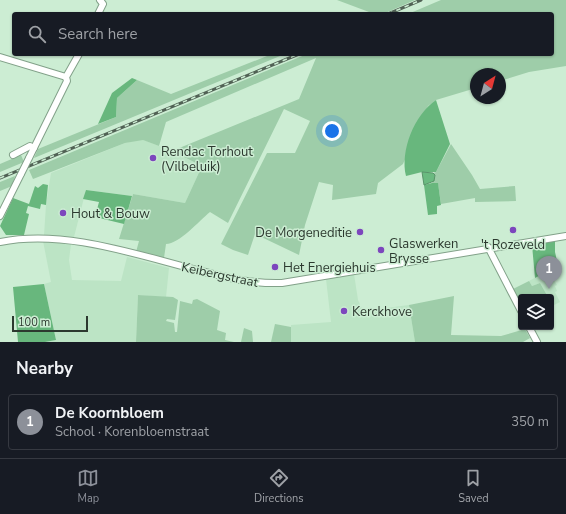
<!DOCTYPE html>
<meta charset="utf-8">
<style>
body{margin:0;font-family:"Nunito Sans",sans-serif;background:#242831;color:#f1f3f6}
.controls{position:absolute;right:12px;bottom:12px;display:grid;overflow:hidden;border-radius:4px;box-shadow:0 1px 3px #0004}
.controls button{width:36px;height:36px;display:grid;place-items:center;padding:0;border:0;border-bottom:1px solid #363941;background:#171b24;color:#f1f3f6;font:20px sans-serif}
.compass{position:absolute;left:470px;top:68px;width:36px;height:36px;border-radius:50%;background:#171b24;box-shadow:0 1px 3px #0004;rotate:36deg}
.scale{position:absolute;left:12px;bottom:10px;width:76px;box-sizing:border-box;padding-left:4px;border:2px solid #2c392f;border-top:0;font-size:11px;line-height:14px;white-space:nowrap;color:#2c392f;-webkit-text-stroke:3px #ccedd3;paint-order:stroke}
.you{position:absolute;left:332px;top:131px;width:14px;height:14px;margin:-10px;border:3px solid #fff;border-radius:50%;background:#1a73e8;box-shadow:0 0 0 6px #1a73e833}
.badge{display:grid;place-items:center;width:26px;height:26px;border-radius:50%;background:#8c9099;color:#fff;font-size:13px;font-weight:700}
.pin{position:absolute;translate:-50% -33px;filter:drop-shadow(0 1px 2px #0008)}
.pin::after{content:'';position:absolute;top:21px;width:14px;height:12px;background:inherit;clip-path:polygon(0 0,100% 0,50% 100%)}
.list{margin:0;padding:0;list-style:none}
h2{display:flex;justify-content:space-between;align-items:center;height:52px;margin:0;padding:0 16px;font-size:17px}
h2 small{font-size:13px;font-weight:400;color:#9ea1a6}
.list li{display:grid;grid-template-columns:26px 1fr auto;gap:12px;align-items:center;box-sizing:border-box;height:56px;margin:0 8px 8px;padding:0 8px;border:1px solid #363941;border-radius:4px}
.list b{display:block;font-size:15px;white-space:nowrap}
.list p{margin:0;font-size:13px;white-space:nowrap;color:#9ea1a6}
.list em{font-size:13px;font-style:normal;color:#9ea1a6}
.icon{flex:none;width:22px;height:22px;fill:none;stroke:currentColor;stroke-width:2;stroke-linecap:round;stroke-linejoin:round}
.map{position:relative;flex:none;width:566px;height:342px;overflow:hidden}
.search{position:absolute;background:#171b24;box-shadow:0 1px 3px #0004;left:12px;right:12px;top:12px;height:44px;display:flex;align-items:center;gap:10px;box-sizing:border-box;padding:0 14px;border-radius:4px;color:#9ea1a6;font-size:15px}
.sheet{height:116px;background:#171b24}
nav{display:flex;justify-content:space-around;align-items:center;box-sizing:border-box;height:56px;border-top:1px solid #363941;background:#171b24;font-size:11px;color:#9ea1a6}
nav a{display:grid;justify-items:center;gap:2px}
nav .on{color:#8c9099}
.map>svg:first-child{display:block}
.built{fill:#bce4c5}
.green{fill:#9ecda9}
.forest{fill:#68b77d}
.water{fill:#6aba80;stroke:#579368}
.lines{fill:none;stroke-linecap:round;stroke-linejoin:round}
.minor-casing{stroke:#82a189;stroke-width:8}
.minor{stroke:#fff;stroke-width:6}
.rail-casing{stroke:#516255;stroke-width:3}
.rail{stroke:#ccedd3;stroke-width:1.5;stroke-dasharray:4.5;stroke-linecap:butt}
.minor-bridge-casing{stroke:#82a189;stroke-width:8;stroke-linecap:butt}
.minor-bridge{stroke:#fff;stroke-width:6}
.poi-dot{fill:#7c46bd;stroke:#ccedd3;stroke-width:1.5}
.labels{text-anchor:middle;stroke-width:3;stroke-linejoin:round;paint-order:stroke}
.poi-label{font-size:13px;fill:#2c392f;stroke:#ccedd3;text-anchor:start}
.street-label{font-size:13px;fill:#2c392f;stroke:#ccedd3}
</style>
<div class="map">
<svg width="566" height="342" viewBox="0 0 566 342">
<rect width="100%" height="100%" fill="#ccedd3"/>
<g class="built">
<polygon points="141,139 172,151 202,166 185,203 133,194 132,196 86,190 74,237 44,235 46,205 51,173 125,143"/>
<polygon points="43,241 71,244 69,260 72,280 121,281 127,257 169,268 166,297 138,295 136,342 45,342 56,340 44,284 51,282"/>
<polygon points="551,269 555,276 552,277 557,285 555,286 557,291 555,292 560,302 552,306 551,297 548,297 540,283 532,286 529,281"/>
<polygon points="354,274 358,300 363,311 409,305 415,342 291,342 291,325 331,322 326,279"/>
</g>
<g class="green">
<polygon points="337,0 415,0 383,14 370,14 369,12"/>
<path d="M441,0H566V66L529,72L500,81V74H476V88L436,100L428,106L403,164L378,183L376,194L332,200L333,185L319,182L305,225L299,255L255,234L248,255L233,250L221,244L267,153H295L310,121L284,109L228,223L210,212C199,221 179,244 166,244L164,258L136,252L139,241L119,239L133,194L185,203L202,166L172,151L299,99L316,58L166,122L159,146L143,140L125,143L33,179L29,170L307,54H552V14H408Z"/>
<polygon points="272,54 285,54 34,158 38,149 116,117 117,98 137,80 171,94"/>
<polygon points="451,144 472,175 480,189 515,186 516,201 475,202 475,198 441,204 438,184 432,183 435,175 433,173 436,172"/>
<polygon points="21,155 24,162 0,172 0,164"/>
<polygon points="15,176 12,186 0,191 0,182"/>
<polygon points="529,281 532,286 540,283 548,297 521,297 521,303 513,289"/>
<polygon points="138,295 173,297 178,300 175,320 167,319 166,321 174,323 175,332 177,332 180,301 192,304 193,300 197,299 220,311 217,330 226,333 225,340 234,342 136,342"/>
<polygon points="454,296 451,335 501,336 525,329 530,338 523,342 415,342 409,305"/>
<polygon points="275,324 291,327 291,342 271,342"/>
<polygon points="244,328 252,331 253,342 241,342"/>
</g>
<g class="forest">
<polygon points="132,78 137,80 117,98 116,117 98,124 112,93"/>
<path d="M436,100L450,144L436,172H422L406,176C400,151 414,115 436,100Z"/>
<polygon points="432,183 438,183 441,205 437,206 437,214 428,215 424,185"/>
<polygon points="43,184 48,185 46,205 41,204 40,209 28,206 26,213 29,214 24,235 6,235 0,226 13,198 29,204 35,186 38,188"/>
<polygon points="86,190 132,196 124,224 95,217 99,202 83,199"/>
<polygon points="555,241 555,252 560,274 555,276 551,269 535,278 532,245"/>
<polygon points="44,284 56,340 45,342 18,342 13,287"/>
</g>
<polygon class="water" points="422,172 433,173 435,175 434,181 424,185"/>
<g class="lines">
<g class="minor-casing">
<g id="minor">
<polyline points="98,14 103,4 100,0"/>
<polyline points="0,57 66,77"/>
<polyline points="13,155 30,146 34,148"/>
<polyline points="29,158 67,81 66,77 79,54"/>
<polyline points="0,216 21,174"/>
<path d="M0,242C66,229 137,255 201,271C228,278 253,284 282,283L566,236"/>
<polyline points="488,247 521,311"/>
<polyline points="529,327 537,342"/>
</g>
</g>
<use href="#minor" class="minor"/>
<g class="rail-casing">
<g id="rail">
<polyline points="388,14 421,0"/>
<polyline points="0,178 299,54"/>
</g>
</g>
<use href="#rail" class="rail"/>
<g class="minor-bridge-casing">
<polyline id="minor-bridge" points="21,174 29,158"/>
</g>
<use href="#minor-bridge" class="minor-bridge"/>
</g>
<g class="poi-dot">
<circle cx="153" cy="158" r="4"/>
<circle cx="63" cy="213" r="4"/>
<circle cx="513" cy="230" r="4"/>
<circle cx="360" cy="232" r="4"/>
<circle cx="381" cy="250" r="4"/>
<circle cx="275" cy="267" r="4"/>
<circle cx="344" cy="311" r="4"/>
</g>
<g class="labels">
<g class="poi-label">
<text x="161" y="156">Rendac Torhout<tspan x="161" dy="15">(Vilbeluik)</tspan></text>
<text x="71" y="218">Hout &amp; Bouw</text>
<text x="352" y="237" text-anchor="end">De Morgeneditie</text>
<text x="389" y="248">Glaswerken<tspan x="389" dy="15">Brysse</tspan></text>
<text x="513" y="249" text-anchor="middle">'t Rozeveld</text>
<text x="283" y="272">Het Energiehuis</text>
<text x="352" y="316">Kerckhove</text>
</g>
<g class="street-label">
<text transform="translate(220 274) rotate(12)" y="5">Keibergstraat</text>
</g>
</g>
</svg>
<div class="controls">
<button><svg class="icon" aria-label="layers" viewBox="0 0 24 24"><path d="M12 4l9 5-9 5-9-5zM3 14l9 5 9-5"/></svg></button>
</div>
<svg class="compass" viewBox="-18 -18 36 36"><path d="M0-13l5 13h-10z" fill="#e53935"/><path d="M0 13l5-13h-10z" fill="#9ea1a6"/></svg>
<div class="scale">100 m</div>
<div class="you"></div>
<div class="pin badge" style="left:549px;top:289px">1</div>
<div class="search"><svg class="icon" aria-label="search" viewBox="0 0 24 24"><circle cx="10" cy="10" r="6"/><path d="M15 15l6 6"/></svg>Search here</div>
</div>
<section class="sheet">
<h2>Nearby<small></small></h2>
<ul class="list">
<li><span class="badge">1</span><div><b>De Koornbloem</b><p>School · Korenbloemstraat</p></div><em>350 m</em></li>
</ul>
</section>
<nav>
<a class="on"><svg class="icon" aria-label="map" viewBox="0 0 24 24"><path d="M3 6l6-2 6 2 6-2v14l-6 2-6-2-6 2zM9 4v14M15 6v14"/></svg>Map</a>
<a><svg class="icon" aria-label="directions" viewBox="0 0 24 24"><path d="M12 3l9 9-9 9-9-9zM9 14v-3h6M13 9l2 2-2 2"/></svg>Directions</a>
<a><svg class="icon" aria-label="saved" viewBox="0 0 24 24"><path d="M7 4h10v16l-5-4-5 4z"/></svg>Saved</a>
</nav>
